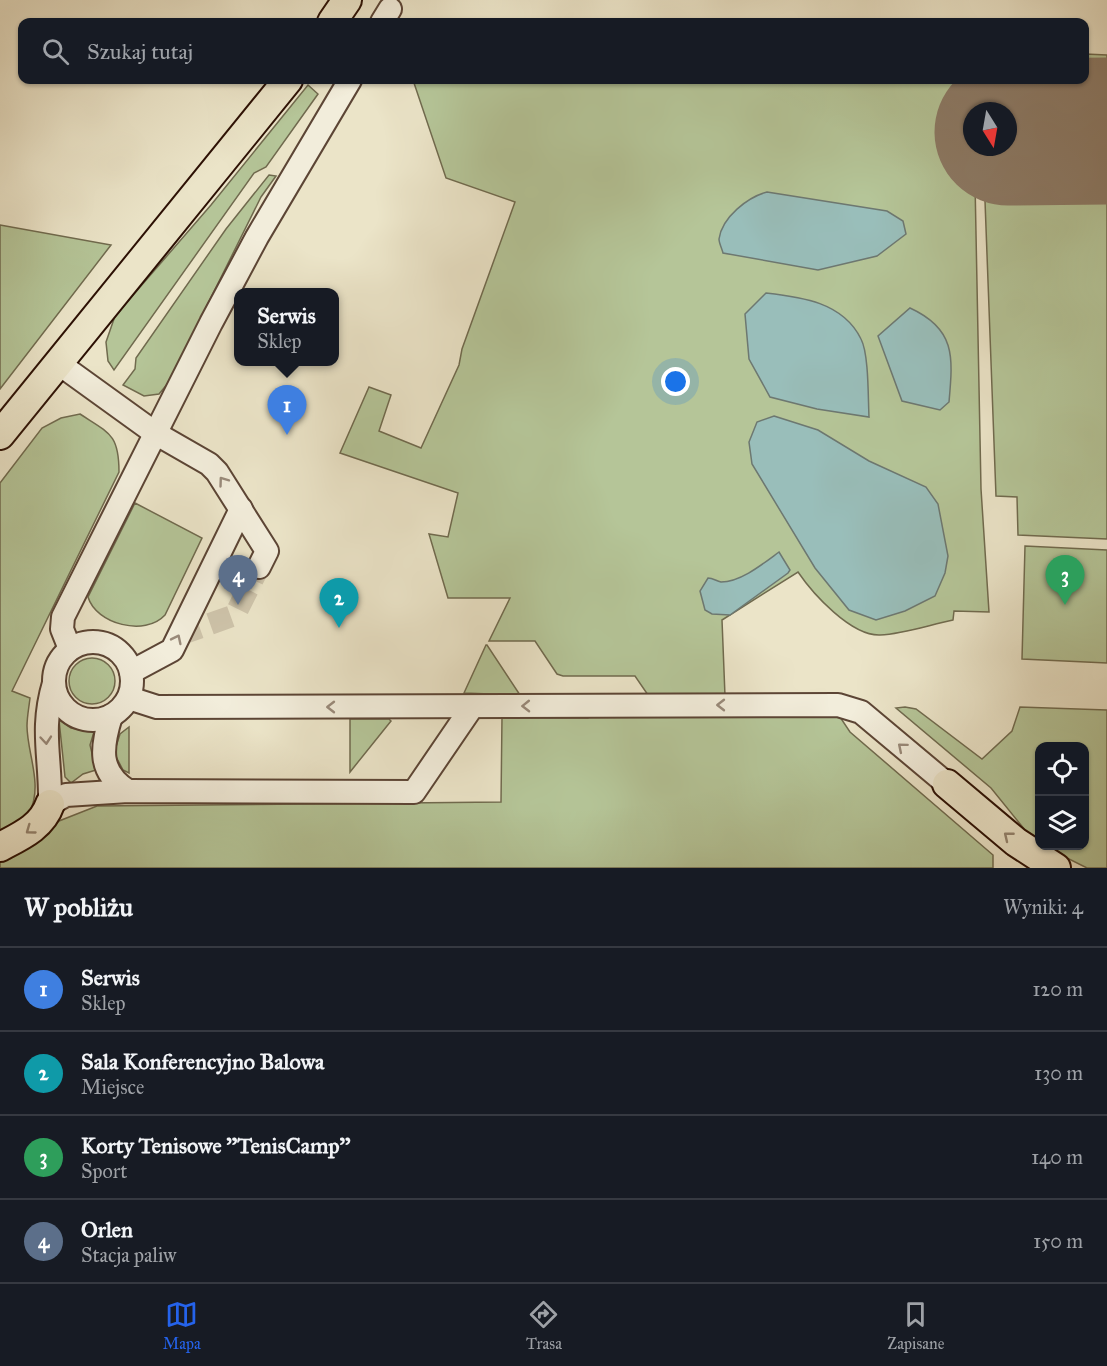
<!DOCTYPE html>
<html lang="pl">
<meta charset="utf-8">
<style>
body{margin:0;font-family:"IM FELL Great Primer",serif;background:#20242c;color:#f1f3f6}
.controls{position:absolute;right:18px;bottom:18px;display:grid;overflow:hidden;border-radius:12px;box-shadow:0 2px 4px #0004}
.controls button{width:54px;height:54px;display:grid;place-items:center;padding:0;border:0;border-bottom:2px solid #363941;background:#171b24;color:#f1f3f6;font:30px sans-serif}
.compass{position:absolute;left:963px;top:102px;width:54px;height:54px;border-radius:50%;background:#171b24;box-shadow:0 2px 4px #0004;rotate:169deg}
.you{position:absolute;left:676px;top:382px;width:21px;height:21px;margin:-15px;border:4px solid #fff;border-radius:50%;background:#1a73e8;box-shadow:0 0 0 9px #1a73e833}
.badge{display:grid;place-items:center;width:39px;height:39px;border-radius:50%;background:#2563eb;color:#fff;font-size:20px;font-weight:700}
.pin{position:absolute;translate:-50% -50px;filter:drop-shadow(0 2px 3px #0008)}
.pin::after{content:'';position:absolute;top:32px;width:21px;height:18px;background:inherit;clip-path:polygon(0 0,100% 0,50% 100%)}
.popup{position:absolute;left:234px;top:288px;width:105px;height:78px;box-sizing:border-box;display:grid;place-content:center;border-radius:12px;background:#171b24;filter:drop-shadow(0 2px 4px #0005);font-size:20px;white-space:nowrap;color:#9ea1a6}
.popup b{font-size:22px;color:#f1f3f6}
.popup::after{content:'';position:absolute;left:50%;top:100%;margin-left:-12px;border:12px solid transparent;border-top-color:#171b24}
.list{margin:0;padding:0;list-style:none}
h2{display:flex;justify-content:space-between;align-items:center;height:78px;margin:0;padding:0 24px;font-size:26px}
h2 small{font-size:20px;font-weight:400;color:#9ea1a6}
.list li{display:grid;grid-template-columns:39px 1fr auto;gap:18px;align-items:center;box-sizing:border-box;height:84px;padding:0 24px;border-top:2px solid #363941}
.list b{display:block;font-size:22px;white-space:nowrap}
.list p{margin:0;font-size:20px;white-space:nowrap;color:#9ea1a6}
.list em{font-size:20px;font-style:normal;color:#9ea1a6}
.icon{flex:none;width:33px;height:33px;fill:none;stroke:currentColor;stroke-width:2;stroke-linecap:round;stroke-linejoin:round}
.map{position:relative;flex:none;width:1107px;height:868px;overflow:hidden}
.search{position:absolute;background:#171b24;box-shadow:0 2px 4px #0004;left:18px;right:18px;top:18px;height:66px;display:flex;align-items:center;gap:15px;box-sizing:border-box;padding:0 21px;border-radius:12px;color:#9ea1a6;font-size:22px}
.sheet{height:414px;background:#171b24}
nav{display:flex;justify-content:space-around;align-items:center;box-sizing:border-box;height:84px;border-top:2px solid #363941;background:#171b24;font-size:16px;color:#9ea1a6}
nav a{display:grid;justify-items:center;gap:3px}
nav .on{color:#2563eb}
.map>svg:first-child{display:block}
.green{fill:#b5c598;stroke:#706a4e;stroke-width:1.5}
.water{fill:#99beba;stroke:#6d7871;stroke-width:1.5}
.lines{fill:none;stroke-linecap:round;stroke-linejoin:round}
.runway{stroke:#8c7a66;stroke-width:147}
.minor-tunnel{stroke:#cec4ab;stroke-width:22;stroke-dasharray:22 11;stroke-linecap:butt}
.minor-casing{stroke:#5c4535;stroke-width:26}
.major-casing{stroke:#2c1004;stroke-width:32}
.minor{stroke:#f2eddb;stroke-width:22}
.major{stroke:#ebe4c8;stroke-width:28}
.oneway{stroke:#998a7a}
.oneway2{stroke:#958570}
</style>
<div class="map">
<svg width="1107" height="868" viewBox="0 0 1107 868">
<rect width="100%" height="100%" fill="#ebe4c8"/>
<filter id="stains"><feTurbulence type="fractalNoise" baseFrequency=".00333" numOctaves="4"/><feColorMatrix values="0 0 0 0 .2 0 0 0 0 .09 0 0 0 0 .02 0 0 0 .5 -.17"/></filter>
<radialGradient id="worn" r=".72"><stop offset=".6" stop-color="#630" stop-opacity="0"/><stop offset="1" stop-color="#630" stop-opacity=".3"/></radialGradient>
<g class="green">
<polygon points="1085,54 1107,55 1107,539 1018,535 1017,497 996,496 983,147 1008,147 1008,111 981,111 980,80 1084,80"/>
<path d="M413,80H973L981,489L989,612L954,611L953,620C929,625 904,634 880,635C851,636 813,594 798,572L722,620L725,696L648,695L635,676H563L557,674L535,641H489L510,598H448L429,534L448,537L458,493L340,453L369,387L391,395L379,431L421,448L459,365L462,349L515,202L446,178Z"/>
<polygon points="308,85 318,94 266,167 254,173 114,370 108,361 106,342 115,316 211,205"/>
<polygon points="269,175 276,176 261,197 169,382 159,394 144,396 123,385 135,369 136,358 226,229"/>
<polygon points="0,225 111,245 0,389"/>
<path d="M80,414C109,433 119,434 119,472L12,691L30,698C29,707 27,717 27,726C27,753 43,784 30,811C25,822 11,827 0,832V483L42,428L61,418Z"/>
<path d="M135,503L202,538L165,615C145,637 96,624 88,597Z"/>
<polygon points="1025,546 1107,550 1107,663 1022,659"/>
<polygon points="486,645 487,645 520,695 464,693"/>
<circle cx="92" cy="681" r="23"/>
<polygon points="905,707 916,709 982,759 1012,731 1020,707 1107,710 1107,868 1087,868 1043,846 1084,846 1084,746 1040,746 1039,843 1025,830 991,788 896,708"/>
<polygon points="591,713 838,714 850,732 993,855 993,868 0,868 0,857 40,839 59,821 97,806 501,802 502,717 588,718"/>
<polygon points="350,719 389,719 391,721 350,772"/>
<polygon points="59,720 71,728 94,732 90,745 96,770 83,774 71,783 65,777"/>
<polygon points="129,727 129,773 123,770 114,753 120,734"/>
</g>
<g class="water">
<path d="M767,192L887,211L903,221L906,234L877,256L818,270L723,253C722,249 719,243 719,239C722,217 748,197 767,192Z"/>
<path d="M766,293C801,297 843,302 861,339C869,354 868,399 869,417L817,409L770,397L749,359L745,314Z"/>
<path d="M910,308C956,329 953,357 949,402L940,410L902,401L878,336Z"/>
<polygon points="774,416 818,430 869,461 926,487 938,504 948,556 945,573 935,596 905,611 876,620 849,610 815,568 752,464 749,442 757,422"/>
<path d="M779,552L790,570L788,573L730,615L712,614L705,610L700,591L708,578C713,578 716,581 721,582C741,582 764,563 779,552Z"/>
</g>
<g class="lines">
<polyline class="runway" points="1008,132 1107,131"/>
<polyline class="minor-tunnel" points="179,635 235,615 259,567"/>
<g class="minor-casing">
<g id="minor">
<polyline points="382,22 390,9"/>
<polyline points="58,363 155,433 209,464 217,472 267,551 259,567"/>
<circle cx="93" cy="681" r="39"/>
<polyline points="70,649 62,629 63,617 211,323 257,237 350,80"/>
<polyline points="131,672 172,650 241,509"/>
<path d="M54,683C40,730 51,757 50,804L66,795L128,791L414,792L472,707"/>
<polyline points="129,698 157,707 838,705 861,712 947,784"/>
<path d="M111,716C101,748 98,772 128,791"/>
</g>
</g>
<g class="major-casing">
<g id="major">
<polyline points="332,22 347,0"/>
<polyline points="0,435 288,80"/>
<polyline points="947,784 1016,842 1056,868"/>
<path d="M0,847C21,836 42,827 50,804"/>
</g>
</g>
<use href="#minor" class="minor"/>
<use href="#major" class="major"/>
</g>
<defs><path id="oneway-chevron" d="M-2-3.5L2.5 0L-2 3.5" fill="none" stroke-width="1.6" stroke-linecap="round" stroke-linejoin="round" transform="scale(1.5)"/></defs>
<g class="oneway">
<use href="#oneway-chevron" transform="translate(223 481) rotate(-126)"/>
<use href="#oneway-chevron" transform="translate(177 639) rotate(-64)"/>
<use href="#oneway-chevron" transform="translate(721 705) rotate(-180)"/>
<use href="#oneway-chevron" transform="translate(526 706) rotate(179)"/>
<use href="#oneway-chevron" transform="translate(331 707) rotate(180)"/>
<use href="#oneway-chevron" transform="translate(46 740) rotate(85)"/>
<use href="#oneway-chevron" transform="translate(902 747) rotate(-140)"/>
</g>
<g class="oneway2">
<use href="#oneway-chevron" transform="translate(30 830) rotate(144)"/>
<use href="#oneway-chevron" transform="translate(1008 836) rotate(-141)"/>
</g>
<rect width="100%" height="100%" filter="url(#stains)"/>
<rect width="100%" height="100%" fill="url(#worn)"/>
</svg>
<div class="controls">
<button><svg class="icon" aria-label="locate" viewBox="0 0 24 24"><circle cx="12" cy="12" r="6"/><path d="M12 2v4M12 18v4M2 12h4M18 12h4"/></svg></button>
<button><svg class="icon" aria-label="layers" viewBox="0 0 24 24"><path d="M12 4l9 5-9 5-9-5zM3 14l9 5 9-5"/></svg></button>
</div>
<svg class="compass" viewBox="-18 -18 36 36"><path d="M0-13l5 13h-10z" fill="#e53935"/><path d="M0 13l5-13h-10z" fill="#9ea1a6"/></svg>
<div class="you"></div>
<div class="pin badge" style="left:287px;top:435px;background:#3f7fe0">1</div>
<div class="popup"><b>Serwis</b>Sklep</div>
<div class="pin badge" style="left:339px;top:628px;background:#0f9aa8">2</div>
<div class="pin badge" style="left:1065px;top:605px;background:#2e9e5b">3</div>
<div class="pin badge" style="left:238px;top:605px;background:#5c6f8a">4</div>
<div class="search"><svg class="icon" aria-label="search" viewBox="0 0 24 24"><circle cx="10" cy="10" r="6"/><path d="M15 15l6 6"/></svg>Szukaj tutaj</div>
</div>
<section class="sheet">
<h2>W pobliżu<small>Wyniki: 4</small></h2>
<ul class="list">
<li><span class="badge" style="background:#3f7fe0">1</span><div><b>Serwis</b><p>Sklep</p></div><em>120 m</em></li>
<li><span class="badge" style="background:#0f9aa8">2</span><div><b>Sala Konferencyjno Balowa</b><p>Miejsce</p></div><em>130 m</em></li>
<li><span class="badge" style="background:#2e9e5b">3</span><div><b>Korty Tenisowe ''TenisCamp''</b><p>Sport</p></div><em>140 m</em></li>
<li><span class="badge" style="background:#5c6f8a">4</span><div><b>Orlen</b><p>Stacja paliw</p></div><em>150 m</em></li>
</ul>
</section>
<nav>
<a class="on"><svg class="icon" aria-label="map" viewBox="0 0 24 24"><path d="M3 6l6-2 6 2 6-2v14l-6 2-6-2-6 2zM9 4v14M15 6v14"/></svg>Mapa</a>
<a><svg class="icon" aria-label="directions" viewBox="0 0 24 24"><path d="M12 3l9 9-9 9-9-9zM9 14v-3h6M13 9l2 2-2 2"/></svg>Trasa</a>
<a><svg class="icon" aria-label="saved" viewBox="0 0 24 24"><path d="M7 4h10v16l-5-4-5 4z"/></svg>Zapisane</a>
</nav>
